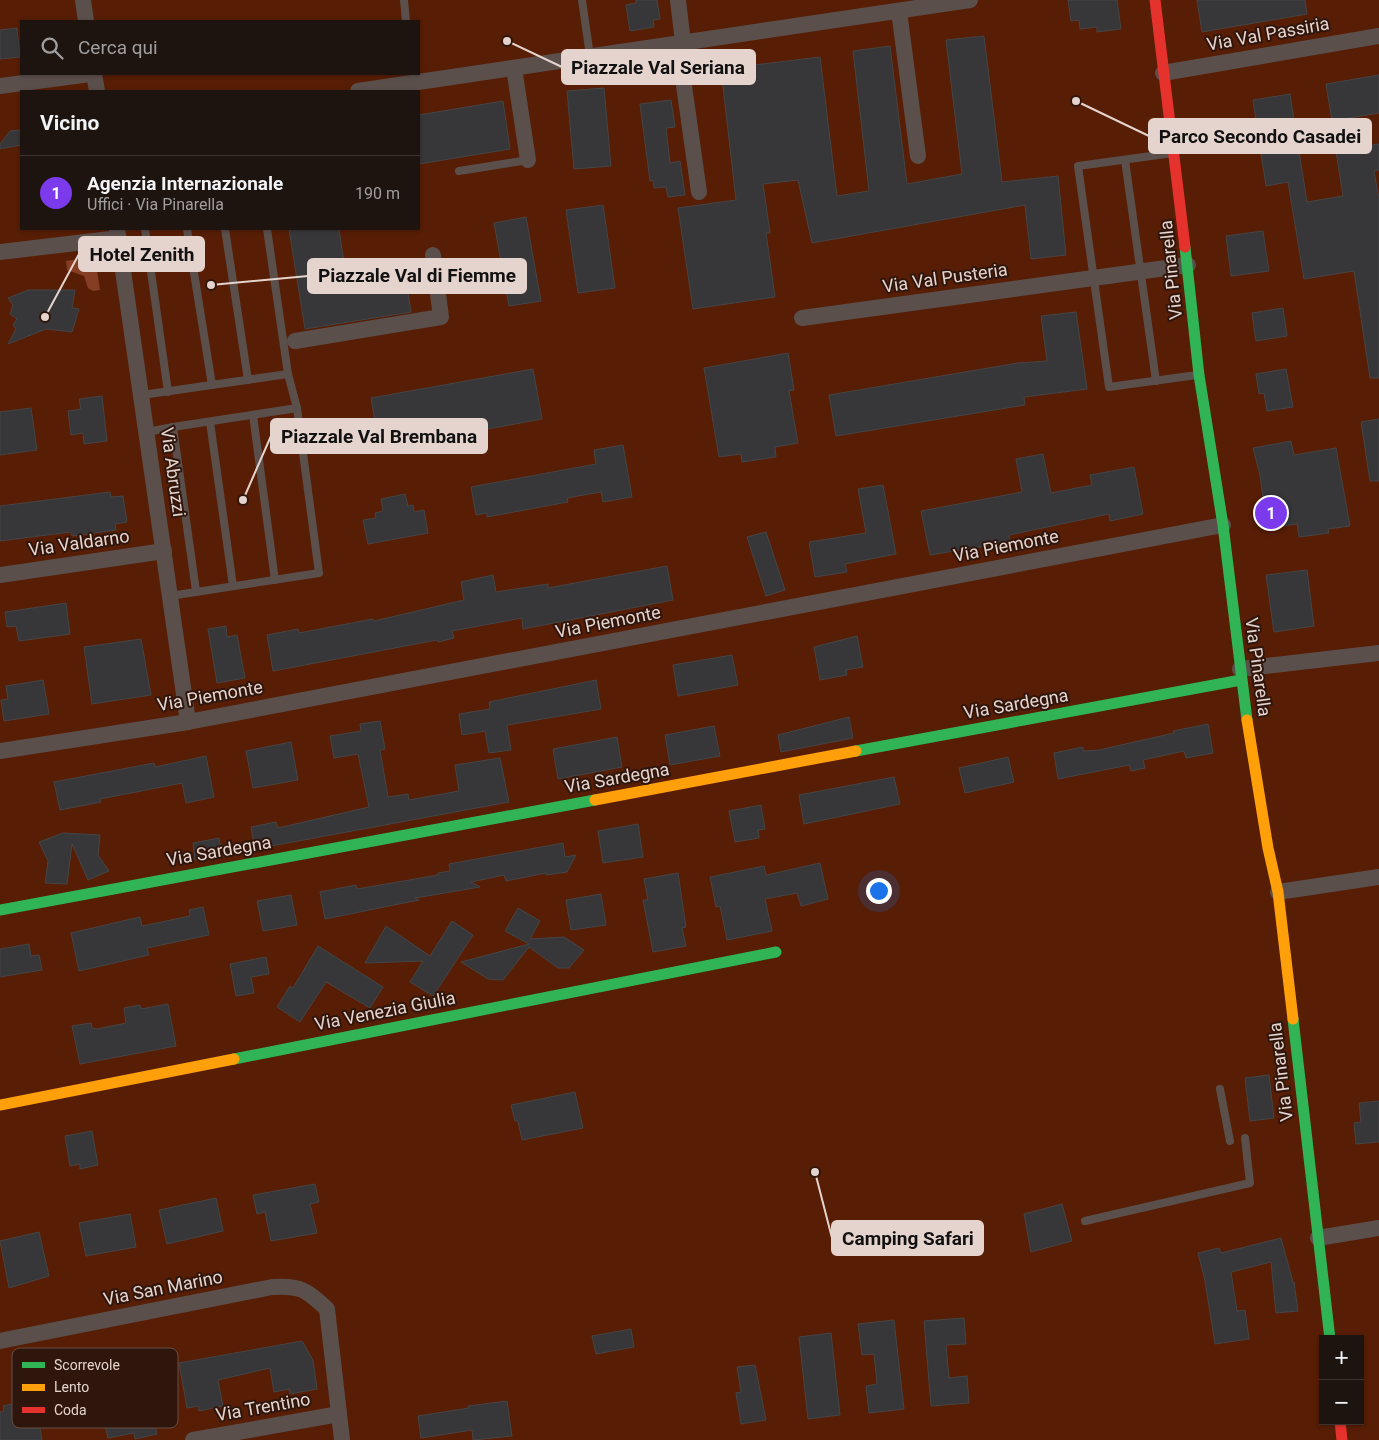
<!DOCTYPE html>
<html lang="it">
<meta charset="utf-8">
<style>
body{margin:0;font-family:Roboto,sans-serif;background:#251d19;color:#f1f3f6}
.controls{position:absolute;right:15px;bottom:15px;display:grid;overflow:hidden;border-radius:0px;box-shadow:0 1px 4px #0004}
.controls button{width:45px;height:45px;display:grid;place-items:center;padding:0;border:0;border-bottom:1px solid #3b3330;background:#1d1410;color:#f1f3f6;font:25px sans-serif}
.you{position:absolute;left:878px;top:890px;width:18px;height:18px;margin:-12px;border:4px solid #fff;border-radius:50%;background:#1a73e8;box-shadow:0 0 0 8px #1a73e833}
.badge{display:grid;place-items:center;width:32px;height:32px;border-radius:50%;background:#7c3aed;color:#fff;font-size:16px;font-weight:700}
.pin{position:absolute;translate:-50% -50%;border:2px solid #fff;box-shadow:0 1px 5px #0006}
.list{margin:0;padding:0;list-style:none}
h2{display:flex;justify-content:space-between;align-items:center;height:65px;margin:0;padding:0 20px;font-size:21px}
h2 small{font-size:16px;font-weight:400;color:#a09e9f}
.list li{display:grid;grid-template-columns:32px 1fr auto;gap:15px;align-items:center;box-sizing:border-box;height:75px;padding:0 20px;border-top:1px solid #3b3330}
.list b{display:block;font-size:19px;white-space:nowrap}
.list p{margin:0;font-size:16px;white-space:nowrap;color:#a09e9f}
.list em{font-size:16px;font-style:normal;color:#a09e9f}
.icon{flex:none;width:28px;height:28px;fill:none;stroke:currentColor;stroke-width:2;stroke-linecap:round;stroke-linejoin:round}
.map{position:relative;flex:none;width:1379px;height:1440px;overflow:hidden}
.search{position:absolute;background:#1d1410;box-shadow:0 1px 4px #0004;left:20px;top:20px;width:400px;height:55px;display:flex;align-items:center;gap:12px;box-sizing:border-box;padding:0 18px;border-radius:0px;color:#a09e9f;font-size:19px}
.panel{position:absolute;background:#1d1410;box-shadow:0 1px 4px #0004;left:20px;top:90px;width:400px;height:140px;border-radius:0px}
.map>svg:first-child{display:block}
.green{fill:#571d05;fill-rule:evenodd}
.water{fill:#853d23}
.building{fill:#373638;stroke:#464546}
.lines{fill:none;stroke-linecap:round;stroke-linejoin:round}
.lane{stroke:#5b4f4b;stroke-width:8}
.street{stroke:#5b4f4b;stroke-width:16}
.fast{stroke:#30b455;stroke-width:11}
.slow{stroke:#ff9f0a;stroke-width:11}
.jam{stroke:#e5322d;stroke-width:11}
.labels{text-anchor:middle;stroke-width:4;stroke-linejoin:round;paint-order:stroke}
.street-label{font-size:18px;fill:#e5d3cd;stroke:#2f160d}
.key{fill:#2f160d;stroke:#664f47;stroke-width:1}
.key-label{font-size:14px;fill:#e5d3cd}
.leader{fill:none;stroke:#e5d3cd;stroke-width:2}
.callout-dot{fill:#e5d3cd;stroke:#2f160d;stroke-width:2}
.callout{fill:#e5d3cd;stroke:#e5d3cd;stroke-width:2}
.callout-label{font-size:19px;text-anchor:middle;font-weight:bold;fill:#111}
</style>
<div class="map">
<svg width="1379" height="1440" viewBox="0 0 1379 1440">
<rect width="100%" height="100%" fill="#271a15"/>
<path class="green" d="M0,0H1379V1440H0ZM21,21H419V74H21ZM21,91H419V229H21ZM1323,1339H1360V1421H1323Z"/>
<polygon class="water" points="85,258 96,264 100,290 93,291 88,288 84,276 67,270 66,261"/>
<g class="building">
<polygon points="636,0 657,0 660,19 653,20 654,27 630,31 626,5 636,3"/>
<polygon points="1068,0 1117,0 1121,29 1097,32 1097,27 1080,29 1079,20 1071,21"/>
<polygon points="1197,0 1305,0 1307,14 1202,32"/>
<polygon points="17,28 20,57 0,59 0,30"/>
<polygon points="984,36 1002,182 1058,176 1066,255 1031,259 1025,205 812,243 798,180 763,184 770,233 766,233 775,297 693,309 678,208 736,200 721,69 820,57 837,196 869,191 853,51 890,46 907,184 962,174 946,40"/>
<polygon points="1379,75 1379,113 1332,121 1326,84"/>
<polygon points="604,88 611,166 574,169 567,91"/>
<polygon points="1290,94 1307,202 1343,196 1336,151 1379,144 1379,170 1374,171 1379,199 1379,378 1370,378 1354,271 1304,279 1288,182 1266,186 1253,100"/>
<polygon points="671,100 675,127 666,128 670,163 680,161 685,195 668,197 666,187 654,188 653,180 650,181 640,104"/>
<polygon points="503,101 510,149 419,164 419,115"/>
<polygon points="21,130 21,145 0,149 0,144 10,131"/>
<polygon points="603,205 615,288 578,293 566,210"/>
<polygon points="526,217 541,301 509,306 494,223"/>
<polygon points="289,229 339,229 346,277 404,268 411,312 305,329"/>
<polygon points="1263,231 1269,271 1231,276 1226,236"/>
<polygon points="28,290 75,290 72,308 79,309 72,332 46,329 8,344 16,329 13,325 17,319 10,314 13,305 8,298"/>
<polygon points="1283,308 1287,336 1256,341 1252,313"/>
<polygon points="1076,312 1087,389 1024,397 1025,405 836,436 829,395 1018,363 1047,361 1041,316"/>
<polygon points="788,353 794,390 789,391 798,443 775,447 776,457 742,462 741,454 719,457 704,368"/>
<polygon points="533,369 542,419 380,449 371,398"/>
<polygon points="1286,369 1293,407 1267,411 1264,393 1259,394 1256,374"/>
<polygon points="102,396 107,441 84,444 83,433 71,435 68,411 81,409 79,399"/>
<polygon points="31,408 37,450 0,455 0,412"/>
<polygon points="1379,419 1379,481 1370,481 1361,422"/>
<polygon points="1291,441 1294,455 1336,448 1350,526 1328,529 1329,533 1299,537 1297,524 1267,528 1260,475 1253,448"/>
<polygon points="623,445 632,497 603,502 601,492 567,498 568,502 487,517 487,513 476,515 471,487 596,464 594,450"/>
<polygon points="1043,454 1051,493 1092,485 1090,475 1134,467 1143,514 1110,521 1109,514 1009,535 1010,542 930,555 921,511 1022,492 1016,459"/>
<polygon points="883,485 896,554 845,564 847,572 815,577 809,542 866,533 858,489"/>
<polygon points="110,492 111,497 123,496 127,522 115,524 116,530 72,536 71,532 0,541 0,506"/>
<polygon points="405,494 408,506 413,505 414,512 424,510 428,533 368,544 363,520 376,518 375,513 383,511 381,499"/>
<polygon points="766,532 785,590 766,596 747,537"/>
<polygon points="667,566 673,600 523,629 522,618 452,631 454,638 438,642 437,640 273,671 267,635 298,629 299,633 373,619 374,621 464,600 461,582 493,575 496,592 548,584 548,588"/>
<polygon points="1307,570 1314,626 1274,632 1266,575"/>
<polygon points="66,603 70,634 19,641 16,626 7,627 5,612"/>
<polygon points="226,626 227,637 237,635 245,678 217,683 208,629"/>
<polygon points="857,636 863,667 846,670 847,675 820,680 814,647"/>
<polygon points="141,639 151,695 92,704 84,647"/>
<polygon points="732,655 738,685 678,696 673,665"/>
<polygon points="43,680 49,714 4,721 1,700 8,699 6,686"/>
<polygon points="596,680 601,709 507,725 511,750 489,753 485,731 462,735 459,714 490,709 489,702"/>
<polygon points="849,717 853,738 781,752 778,735"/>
<polygon points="380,721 385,749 380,750 388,797 408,794 409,800 459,791 455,765 500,758 509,802 255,849 251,827 276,822 278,828 369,807 358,754 334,758 330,736 361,731 360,724"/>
<polygon points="1208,724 1213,753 1186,758 1184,751 1143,760 1145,768 1131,771 1129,765 1058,779 1054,753 1083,747 1083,751 1099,750 1174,733 1173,731"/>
<polygon points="714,726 720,756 670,765 665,735"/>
<polygon points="617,737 622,767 558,779 553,749"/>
<polygon points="291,742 298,780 253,788 246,751"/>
<polygon points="206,756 214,797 186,803 182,783 100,799 101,802 60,810 54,782 154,763 155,767"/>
<polygon points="1008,757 1014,782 965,793 959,768"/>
<polygon points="894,777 900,804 804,824 799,795"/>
<polygon points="761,805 765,829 758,830 759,838 735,842 729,811"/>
<polygon points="638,824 643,857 603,863 598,831"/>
<polygon points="63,833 100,835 98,855 109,871 88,880 72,844 67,884 45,883 48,861 39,842"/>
<polygon points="219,838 222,856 195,860 193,843"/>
<polygon points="563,843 565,857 576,855 567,872 546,875 546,873 506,881 504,875 471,882 480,887 415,898 419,900 325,919 320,892 356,885 357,889 438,875 438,873 450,871 449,864"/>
<polygon points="820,863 828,899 801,906 797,893 765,899 772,931 727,940 720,906 716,907 710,877 764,866 766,875"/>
<polygon points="678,873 686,927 682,928 686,946 653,952 643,900 648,900 644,879"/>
<polygon points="601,894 606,925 571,930 566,900"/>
<polygon points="291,895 297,925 263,931 257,901"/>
<polygon points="203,907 209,935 147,948 149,955 79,971 71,933 140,917 142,926 190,916 189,910"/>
<polygon points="518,908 540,921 530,939 564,937 584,950 569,968 558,968 529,947 503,980 488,979 461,962 529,944 505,931"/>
<polygon points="452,921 473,935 433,996 410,982 423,961 365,963 386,926 430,956"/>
<polygon points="29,944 31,956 39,955 42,970 0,977 0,949"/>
<polygon points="318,946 383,987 370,1008 326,982 300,1022 277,1007 290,986 293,988"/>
<polygon points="266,957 269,974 251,977 254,993 236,996 230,964"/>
<polygon points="168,1004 176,1046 80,1064 72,1026 91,1023 92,1028 97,1029 126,1023 124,1008 140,1005 141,1009"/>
<polygon points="1269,1075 1274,1118 1250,1121 1245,1078"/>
<polygon points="575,1092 583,1128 522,1140 518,1121 515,1121 511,1105"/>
<polygon points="1379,1101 1379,1142 1356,1144 1354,1123 1361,1122 1359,1103"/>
<polygon points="92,1131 98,1165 80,1169 80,1164 70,1166 65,1136"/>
<polygon points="315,1184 319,1202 310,1204 317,1233 271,1241 265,1212 257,1214 253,1195"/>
<polygon points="216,1198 223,1231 167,1244 159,1210"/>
<polygon points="1062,1204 1072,1241 1031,1252 1024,1214"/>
<polygon points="130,1214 136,1247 86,1256 79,1223"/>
<polygon points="39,1232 49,1276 9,1288 0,1241"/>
<polygon points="1281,1238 1293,1282 1294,1282 1298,1311 1276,1313 1271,1262 1231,1272 1237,1311 1245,1310 1249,1339 1215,1344 1205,1281 1198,1253 1219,1248 1221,1253"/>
<polygon points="964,1318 966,1344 946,1345 949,1378 967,1376 969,1403 931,1406 924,1321"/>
<polygon points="894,1320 904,1409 869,1413 866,1386 877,1384 874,1354 862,1355 858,1324"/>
<polygon points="631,1329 634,1347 596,1354 592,1336"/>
<polygon points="831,1333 840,1415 808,1419 799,1337"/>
<polygon points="302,1341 313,1360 317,1389 290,1394 289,1389 274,1392 270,1368 218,1380 223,1406 199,1411 198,1406 187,1408 179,1363"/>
<polygon points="755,1365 766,1420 741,1424 736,1393 741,1392 737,1367"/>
<polygon points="145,1375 157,1434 135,1439 134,1433 108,1438 96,1386"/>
<polygon points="35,1399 42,1440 0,1440 0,1412 4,1411 3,1406"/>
<polygon points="507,1401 512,1436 473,1440 472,1430 421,1438 418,1416 469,1408 468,1406"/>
</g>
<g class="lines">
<g class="lane">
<polyline points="404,0 406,21"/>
<polyline points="582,0 590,56"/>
<polyline points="1173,153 1078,166 1109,387 1197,375"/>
<polyline points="1125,160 1156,381"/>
<polyline points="459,171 528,160"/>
<polyline points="145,229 168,392"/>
<polyline points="187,229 212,385"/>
<polyline points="225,229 248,380"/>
<polyline points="288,374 297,408"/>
<polyline points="142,395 288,374 267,229"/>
<polyline points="253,415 275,580"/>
<polyline points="210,422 233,586"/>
<polyline points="147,432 173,427"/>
<polyline points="170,596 319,573 297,408 173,427 196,591"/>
<polyline points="1220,1089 1230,1141"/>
<polyline points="1085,1221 1250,1183 1245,1138"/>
</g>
<g class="street">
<polyline points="83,0 86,21"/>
<polyline points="678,0 683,43"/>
<polyline points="899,11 918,156"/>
<polyline points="678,43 699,192"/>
<polyline points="514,68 528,160"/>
<polyline points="1163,73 1379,36"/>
<polyline points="94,74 97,91"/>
<polyline points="0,86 90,74"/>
<polyline points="358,91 970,0"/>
<polyline points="117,229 188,722"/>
<polyline points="0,252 119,238"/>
<polyline points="802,318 1188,265"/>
<polyline points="295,341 441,317 433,255"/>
<polyline points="0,575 164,551"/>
<polyline points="1240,669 1379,653"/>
<polyline points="0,751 188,722 1223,525"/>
<polyline points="1278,892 1379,877"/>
<polyline points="1318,1238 1379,1228"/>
<path d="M0,1341L272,1287C301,1285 306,1290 327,1309L342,1440"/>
<polyline points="193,1440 339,1414"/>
</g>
<g class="fast">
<polyline points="1185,247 1199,375 1223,525 1247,720"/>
<polyline points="856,751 1241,680"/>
<polyline points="0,910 595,800"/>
<polyline points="1293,1019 1330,1339"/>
<polyline points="234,1059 776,952"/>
</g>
<g class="slow">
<polyline points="1247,720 1268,848 1278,892 1293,1019"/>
<polyline points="595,800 856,751"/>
<polyline points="0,1105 234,1059"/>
</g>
<g class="jam">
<polyline points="1155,0 1185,247"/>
<polyline points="1340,1421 1342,1440"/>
</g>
</g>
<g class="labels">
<g class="street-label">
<text transform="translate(1268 34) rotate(-10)" y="6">Via Val Passiria</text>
<text transform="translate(1171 270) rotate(-96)" y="6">Via Pinarella</text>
<text transform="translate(945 278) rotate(-8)" y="6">Via Val Pusteria</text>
<text transform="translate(173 472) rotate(82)" y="6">Via Abruzzi</text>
<text transform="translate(79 543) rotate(-8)" y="6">Via Valdarno</text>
<text transform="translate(1006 546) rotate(-11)" y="6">Via Piemonte</text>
<text transform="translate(608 622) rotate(-11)" y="6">Via Piemonte</text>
<text transform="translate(1258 667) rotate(82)" y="6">Via Pinarella</text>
<text transform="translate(210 696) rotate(-10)" y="6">Via Piemonte</text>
<text transform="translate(1016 704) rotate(-10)" y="6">Via Sardegna</text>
<text transform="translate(617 778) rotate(-10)" y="6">Via Sardegna</text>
<text transform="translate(219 851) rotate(-10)" y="6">Via Sardegna</text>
<text transform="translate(385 1011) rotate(-11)" y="6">Via Venezia Giulia</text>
<text transform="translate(1281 1072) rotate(-97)" y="6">Via Pinarella</text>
<text transform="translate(163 1288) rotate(-11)" y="6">Via San Marino</text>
<text transform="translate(263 1407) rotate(-10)" y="6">Via Trentino</text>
</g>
</g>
<rect x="12" y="1348" width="166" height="80" rx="8" class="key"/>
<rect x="22" y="1362" width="23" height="6" fill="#30b455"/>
<rect x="22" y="1384" width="23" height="7" fill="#ff9f0a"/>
<rect x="22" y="1407" width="23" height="6" fill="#e5322d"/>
<g class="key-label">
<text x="54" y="1370">Scorrevole</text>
<text x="54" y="1392">Lento</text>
<text x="54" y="1415">Coda</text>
</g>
<path class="leader" d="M507 41L562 67M1076 101L1149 136M45 317L79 254M211 285L308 276M243 500L271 436M815 1172L832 1238"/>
<g class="callout-dot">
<circle cx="507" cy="41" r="5"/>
<circle cx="1076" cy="101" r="5"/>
<circle cx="45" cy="317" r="5"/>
<circle cx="211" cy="285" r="5"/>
<circle cx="243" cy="500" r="5"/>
<circle cx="815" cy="1172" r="5"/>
</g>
<g class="callout">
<rect x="562" y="50" width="193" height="34" rx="5"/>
<rect x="1149" y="119" width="222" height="34" rx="5"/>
<rect x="79" y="237" width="125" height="34" rx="5"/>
<rect x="308" y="259" width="218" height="34" rx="5"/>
<rect x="271" y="419" width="216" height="34" rx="5"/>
<rect x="832" y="1221" width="151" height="34" rx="5"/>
</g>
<g class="callout-label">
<text x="658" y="74">Piazzale Val Seriana</text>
<text x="1260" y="143">Parco Secondo Casadei</text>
<text x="142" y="261">Hotel Zenith</text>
<text x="417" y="282">Piazzale Val di Fiemme</text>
<text x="379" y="443">Piazzale Val Brembana</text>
<text x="908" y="1245">Camping Safari</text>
</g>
</svg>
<div class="controls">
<button>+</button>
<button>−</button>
</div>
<div class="you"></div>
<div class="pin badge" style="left:1271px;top:513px">1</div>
<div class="search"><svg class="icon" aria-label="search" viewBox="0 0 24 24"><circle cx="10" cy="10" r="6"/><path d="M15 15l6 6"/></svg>Cerca qui</div>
<section class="panel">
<h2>Vicino<small></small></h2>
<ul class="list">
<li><span class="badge">1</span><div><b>Agenzia Internazionale</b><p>Uffici · Via Pinarella</p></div><em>190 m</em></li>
</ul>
</section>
</div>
